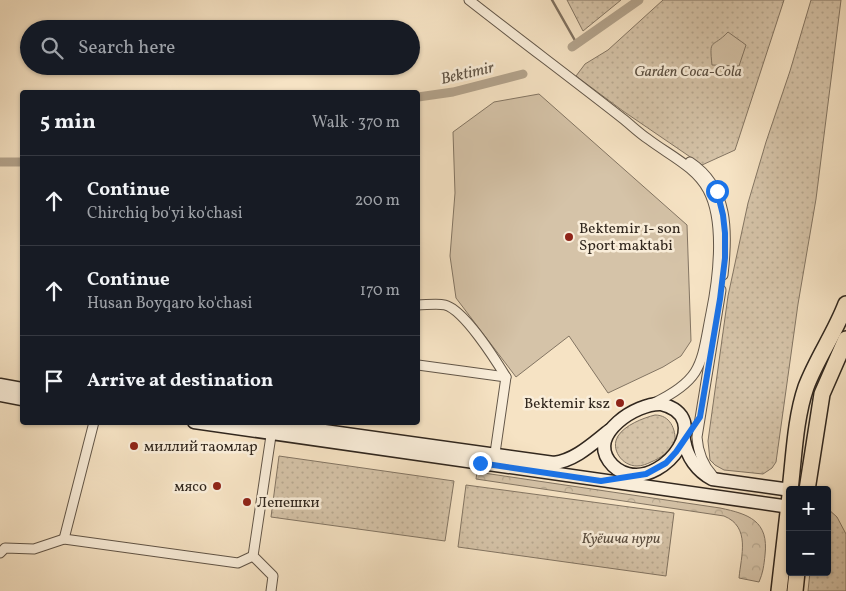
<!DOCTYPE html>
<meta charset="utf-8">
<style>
body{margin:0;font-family:Vollkorn,serif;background:#20242c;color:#f1f3f6}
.controls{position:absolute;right:15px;bottom:15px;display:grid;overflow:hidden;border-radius:5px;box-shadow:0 1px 4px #0004}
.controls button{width:45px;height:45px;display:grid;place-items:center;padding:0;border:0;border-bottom:1px solid #363941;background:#171b24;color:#f1f3f6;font:25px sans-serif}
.stop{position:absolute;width:15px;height:15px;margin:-11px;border:4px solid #1a73e8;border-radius:50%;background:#fff}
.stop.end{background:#1a73e8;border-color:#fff;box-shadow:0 1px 5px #0008}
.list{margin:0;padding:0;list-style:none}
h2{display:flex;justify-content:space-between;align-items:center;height:65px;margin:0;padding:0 20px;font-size:21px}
h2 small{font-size:16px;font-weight:400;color:#9ea1a6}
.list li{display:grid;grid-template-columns:32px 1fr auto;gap:15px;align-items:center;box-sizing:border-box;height:90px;padding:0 20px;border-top:1px solid #363941}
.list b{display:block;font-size:19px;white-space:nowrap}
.list p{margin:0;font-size:16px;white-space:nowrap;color:#9ea1a6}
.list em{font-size:16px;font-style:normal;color:#9ea1a6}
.icon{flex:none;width:28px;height:28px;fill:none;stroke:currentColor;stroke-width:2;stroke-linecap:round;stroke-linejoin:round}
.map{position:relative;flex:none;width:846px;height:591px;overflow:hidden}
.search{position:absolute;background:#171b24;box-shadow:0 1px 4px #0004;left:20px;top:20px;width:400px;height:55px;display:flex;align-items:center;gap:12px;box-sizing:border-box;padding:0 18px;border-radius:28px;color:#9ea1a6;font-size:19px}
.panel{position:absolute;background:#171b24;box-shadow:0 1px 4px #0004;left:20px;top:90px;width:400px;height:335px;border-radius:5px}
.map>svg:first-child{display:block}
.green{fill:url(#green-dots);stroke:#837563}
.forest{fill:url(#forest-crowns);stroke:#837563}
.pitch{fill:#d5c3a8;stroke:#837563}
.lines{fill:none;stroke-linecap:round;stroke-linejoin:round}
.stream{stroke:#7f7160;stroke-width:2.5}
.canal{stroke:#b3a38c;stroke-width:9}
.street-casing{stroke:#625648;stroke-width:11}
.secondary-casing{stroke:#31271e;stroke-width:15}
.highway-casing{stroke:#31271e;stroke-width:18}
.street{stroke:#f9edd9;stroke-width:9}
.secondary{stroke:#f9edd9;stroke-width:12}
.highway{stroke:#f6e3c4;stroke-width:15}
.route{stroke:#1a73e8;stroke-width:6}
.poi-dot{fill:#8f2418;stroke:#f9edd9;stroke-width:2}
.labels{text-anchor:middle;stroke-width:5;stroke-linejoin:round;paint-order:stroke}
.park-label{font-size:15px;font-style:italic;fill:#5a4e40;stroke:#f9edd9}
.poi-label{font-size:15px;fill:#31271e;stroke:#f9edd9;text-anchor:start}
.water-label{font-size:16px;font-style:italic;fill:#5e5244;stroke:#f9edd9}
</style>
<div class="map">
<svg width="846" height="591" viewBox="0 0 846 591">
<defs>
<pattern id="green-dots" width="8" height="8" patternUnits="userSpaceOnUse" patternTransform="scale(1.25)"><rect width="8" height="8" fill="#d5c3a8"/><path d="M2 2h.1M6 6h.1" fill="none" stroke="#b7a890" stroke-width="1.8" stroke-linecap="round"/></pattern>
<pattern id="forest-crowns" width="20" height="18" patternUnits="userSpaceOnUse" patternTransform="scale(1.25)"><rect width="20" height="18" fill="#d5c3a8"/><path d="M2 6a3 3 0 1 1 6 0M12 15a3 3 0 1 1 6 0" fill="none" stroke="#b7a890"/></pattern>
</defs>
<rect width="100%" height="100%" fill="#f6e3c4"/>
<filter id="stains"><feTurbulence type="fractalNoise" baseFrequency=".004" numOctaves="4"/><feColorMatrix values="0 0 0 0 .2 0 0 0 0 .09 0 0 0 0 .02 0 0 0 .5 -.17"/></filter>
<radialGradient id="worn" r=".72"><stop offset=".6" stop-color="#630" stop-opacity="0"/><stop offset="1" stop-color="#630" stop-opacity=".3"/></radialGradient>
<g class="green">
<polygon points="567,0 621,0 583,31"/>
<polygon points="663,0 784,0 735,150 702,165 623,111 576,76 585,64 608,50"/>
<polygon points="811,0 841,0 816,199 798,304 776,462 772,468 763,474 724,470 715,465 710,460 708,441 728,296 748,203 766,142 790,71"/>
<path d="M655,415C670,415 676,429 675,442C670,451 661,458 651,462C647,464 642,466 637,466C622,466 610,449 618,436C625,425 643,418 655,415Z"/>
<polygon points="279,456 454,481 445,541 271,517"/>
<polygon points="466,485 674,513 666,576 458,547"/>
<polygon points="827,508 837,517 846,534 846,591 808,591 810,572 827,572"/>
</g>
<path class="forest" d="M477,472L720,508C749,514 769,521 765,555C764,565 763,573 759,582L739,578C741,556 751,527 724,516L476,479Z"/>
<g class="pitch">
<path d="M728,32L746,45L739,66L712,65C709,37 712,49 728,32Z"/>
<polygon points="539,94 687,225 691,341 681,356 663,367 608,393 569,336 516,377 456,298 450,256 455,193 453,132 494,102"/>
</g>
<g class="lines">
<polyline class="stream" points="552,0 577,44"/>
<g class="canal">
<polyline points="572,47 639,0"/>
<polyline points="418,97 453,92 523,74"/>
<polyline points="0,162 22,162"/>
</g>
<g class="street-casing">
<g id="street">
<path d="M469,0C520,40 571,78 622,118C631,125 639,133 648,139C669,155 696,167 708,190C725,222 718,279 711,313C701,363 704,379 654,403"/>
<path d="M690,162C729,188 728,232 723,275"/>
<path d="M418,305C426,305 437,303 445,305C464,310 495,359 506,377L494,460"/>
<polyline points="418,365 506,377"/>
<path d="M713,476C703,465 698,452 697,437L721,290"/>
<polyline points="64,539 94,422"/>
<polyline points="0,553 5,548 34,549 64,539 238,563 253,556"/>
<polyline points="271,591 273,576 253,556 272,429"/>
</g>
</g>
<g class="secondary-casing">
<g id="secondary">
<polyline points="0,385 22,389"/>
<polyline points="0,395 22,399"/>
<path d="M661,404C715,417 666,484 628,474C620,472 614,468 609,461C589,434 636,403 661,404Z"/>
<polyline points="194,422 790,507"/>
<path d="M260,422L554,463C576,460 593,443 610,430"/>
<path d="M684,440C687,457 697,471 712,479L791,490"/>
</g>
</g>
<g class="highway-casing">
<g id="highway">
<path d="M790,490C794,457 795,419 806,387C817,358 835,333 846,304"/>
<polyline points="807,490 822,394 846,339"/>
<polyline points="779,591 790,495"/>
<polyline points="795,591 797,572"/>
</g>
</g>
<use href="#street" class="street"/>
<use href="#secondary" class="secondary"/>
<use href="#highway" class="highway"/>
</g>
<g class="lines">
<polyline class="route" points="480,463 601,481 646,474 666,463 676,452 700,417 720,299 725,258 725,233 723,215 717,191"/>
</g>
<g class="poi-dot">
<circle cx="569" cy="237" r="5"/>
<circle cx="620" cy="403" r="5"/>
<circle cx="134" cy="446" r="5"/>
<circle cx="217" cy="486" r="5"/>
<circle cx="247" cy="502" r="5"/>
</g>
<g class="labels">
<g class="park-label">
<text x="688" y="76">Garden Coca-Cola</text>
<text x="621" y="543">Куёшча нури</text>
</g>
<g class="poi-label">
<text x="579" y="233">Bektemir 1- son<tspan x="579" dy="17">Sport maktabi</tspan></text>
<text x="610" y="408" text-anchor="end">Bektemir ksz</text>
<text x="144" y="451">миллий таомлар</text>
<text x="207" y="491" text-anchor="end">мясо</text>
<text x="257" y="507">Лепешки</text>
</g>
<g class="water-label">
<text transform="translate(467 72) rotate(-13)" y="6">Bektimir</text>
</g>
</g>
<rect width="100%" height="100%" filter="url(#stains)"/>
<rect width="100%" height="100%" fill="url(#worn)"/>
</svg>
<div class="controls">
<button>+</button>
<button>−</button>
</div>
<div class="stop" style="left:717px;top:191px"></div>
<div class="stop end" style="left:480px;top:463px"></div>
<div class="search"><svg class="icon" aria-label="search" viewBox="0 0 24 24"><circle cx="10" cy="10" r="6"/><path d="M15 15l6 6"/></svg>Search here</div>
<section class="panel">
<h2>5 min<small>Walk · 370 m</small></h2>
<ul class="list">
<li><svg class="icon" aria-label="ahead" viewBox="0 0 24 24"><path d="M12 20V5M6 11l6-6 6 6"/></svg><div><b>Continue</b><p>Chirchiq bo'yi ko'chasi</p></div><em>200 m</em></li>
<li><svg class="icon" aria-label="ahead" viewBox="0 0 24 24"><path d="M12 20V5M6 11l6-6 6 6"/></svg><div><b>Continue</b><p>Husan Boyqaro ko'chasi</p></div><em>170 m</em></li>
<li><svg class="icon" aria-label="arrive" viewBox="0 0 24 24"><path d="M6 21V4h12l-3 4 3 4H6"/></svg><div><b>Arrive at destination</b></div></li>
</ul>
</section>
</div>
